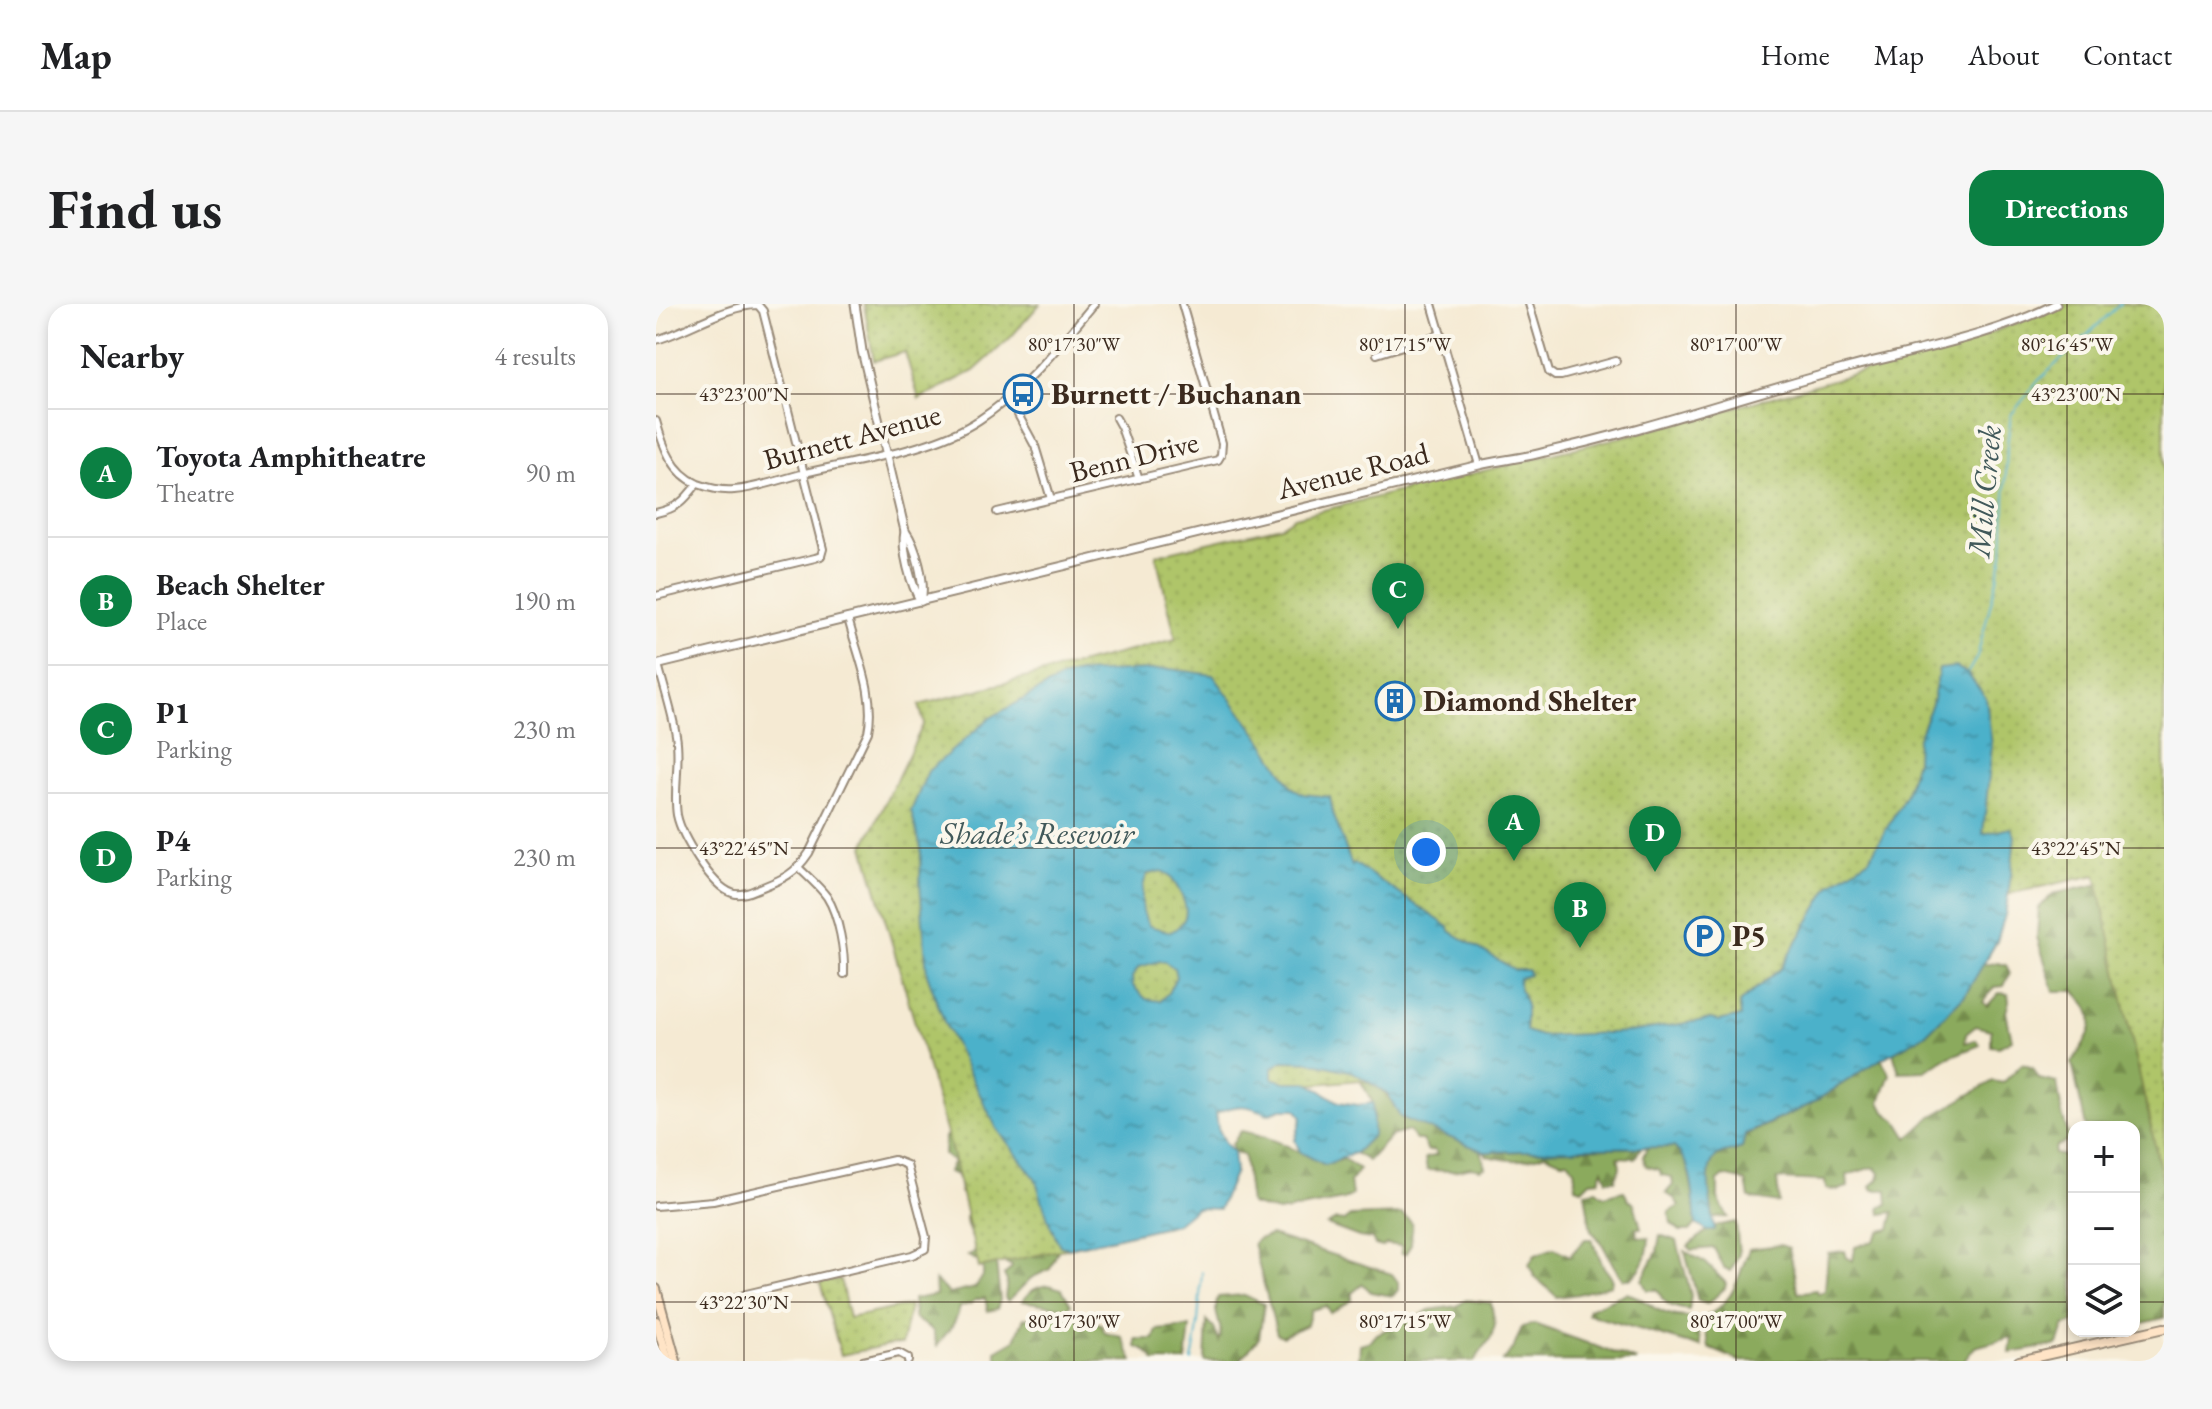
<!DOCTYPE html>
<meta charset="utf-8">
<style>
body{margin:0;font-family:"EB Garamond",serif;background:#f6f6f6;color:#202124}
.controls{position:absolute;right:24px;bottom:24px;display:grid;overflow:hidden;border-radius:16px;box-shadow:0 4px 12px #0003}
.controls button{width:72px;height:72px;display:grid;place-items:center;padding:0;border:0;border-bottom:2px solid #e0e0e0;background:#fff;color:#202124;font:40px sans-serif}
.you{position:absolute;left:770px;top:548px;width:28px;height:28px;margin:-20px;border:6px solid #fff;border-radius:50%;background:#1a73e8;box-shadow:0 0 0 12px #1a73e833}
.badge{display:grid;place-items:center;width:52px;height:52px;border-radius:50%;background:#0b8043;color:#fff;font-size:26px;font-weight:700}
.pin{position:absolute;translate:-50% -66px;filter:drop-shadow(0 2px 4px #0008)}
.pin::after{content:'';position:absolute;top:42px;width:28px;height:24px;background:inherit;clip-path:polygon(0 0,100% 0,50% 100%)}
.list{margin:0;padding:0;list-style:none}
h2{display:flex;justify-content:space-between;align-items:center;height:104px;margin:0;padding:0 32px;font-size:34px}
h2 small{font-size:26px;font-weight:400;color:#757577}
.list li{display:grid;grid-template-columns:52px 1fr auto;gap:24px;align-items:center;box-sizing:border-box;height:128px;padding:0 32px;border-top:2px solid #e0e0e0}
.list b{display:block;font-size:30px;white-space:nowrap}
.list p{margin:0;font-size:26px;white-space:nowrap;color:#757577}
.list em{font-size:26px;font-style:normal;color:#757577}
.icon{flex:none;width:44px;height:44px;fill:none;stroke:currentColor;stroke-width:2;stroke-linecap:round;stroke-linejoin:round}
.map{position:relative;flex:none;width:1508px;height:1057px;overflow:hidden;border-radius:24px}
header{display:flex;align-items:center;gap:48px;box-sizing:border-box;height:112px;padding:0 40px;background:#fff;border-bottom:2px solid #e0e0e0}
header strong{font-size:38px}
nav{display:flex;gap:44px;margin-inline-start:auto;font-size:28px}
.intro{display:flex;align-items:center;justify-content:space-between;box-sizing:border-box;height:192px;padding:0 48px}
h1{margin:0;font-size:56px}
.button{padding:20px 36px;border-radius:24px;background:#0b8043;color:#fff;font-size:28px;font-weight:700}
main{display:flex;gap:48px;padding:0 48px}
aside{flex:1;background:#fff;border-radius:24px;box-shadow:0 4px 12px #0003}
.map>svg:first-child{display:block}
.forest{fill:url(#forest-firs);stroke:#636a3e;stroke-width:2}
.park{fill:url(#park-dots);stroke:#757844;stroke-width:2}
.water{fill:url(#water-ripples);stroke:#436e74;stroke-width:2;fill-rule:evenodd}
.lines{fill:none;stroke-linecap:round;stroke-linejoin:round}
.stream{stroke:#4bb1ca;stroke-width:2}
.minor-casing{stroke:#988a78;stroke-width:10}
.tertiary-casing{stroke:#988a78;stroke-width:11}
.secondary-casing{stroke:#988a78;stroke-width:12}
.minor{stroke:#fff;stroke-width:6}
.tertiary{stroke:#fff;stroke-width:7}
.secondary{stroke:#ffe4c6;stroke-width:8}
.ticks{fill:none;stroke:#3b2a1e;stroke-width:2;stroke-opacity:0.45}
.labels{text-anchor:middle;stroke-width:8;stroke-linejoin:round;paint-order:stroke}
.poi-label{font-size:30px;font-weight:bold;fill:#3b2a1e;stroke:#fbf7ec;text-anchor:start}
.street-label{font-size:30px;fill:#3b2a1e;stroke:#fbf7ec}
.water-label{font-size:32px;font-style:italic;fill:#41595a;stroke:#fbf7ec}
.ticks-label{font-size:20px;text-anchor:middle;fill:#3b2a1e;stroke:#fbf7ec;stroke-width:8;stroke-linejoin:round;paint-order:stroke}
</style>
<header>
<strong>Map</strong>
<nav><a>Home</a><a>Map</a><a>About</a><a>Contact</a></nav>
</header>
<div class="intro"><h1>Find us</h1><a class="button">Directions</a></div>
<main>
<aside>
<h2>Nearby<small>4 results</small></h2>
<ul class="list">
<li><span class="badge">A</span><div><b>Toyota Amphitheatre</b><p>Theatre</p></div><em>90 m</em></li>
<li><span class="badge">B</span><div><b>Beach Shelter</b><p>Place</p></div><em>190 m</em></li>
<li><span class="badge">C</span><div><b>P1</b><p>Parking</p></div><em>230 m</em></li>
<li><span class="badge">D</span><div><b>P4</b><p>Parking</p></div><em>230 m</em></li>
</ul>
</aside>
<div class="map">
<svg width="1508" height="1057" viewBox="0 0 1508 1057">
<defs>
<pattern id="forest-firs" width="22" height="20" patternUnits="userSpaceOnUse" patternTransform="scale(2)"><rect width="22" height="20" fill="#8baa5d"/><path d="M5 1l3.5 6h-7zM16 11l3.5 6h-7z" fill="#738b4c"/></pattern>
<pattern id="park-dots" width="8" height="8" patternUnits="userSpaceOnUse" patternTransform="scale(2)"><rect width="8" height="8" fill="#afc569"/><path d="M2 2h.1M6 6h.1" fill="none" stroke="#97a95b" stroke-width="1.8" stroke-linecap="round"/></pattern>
<pattern id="water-ripples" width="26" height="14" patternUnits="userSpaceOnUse" patternTransform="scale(2)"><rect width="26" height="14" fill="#4bb1ca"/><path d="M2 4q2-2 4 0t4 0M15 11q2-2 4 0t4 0" fill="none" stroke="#4090a3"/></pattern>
</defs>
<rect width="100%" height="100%" fill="#fbf7ec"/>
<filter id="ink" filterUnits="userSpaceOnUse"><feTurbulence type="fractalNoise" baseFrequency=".0125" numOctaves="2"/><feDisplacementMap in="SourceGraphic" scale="16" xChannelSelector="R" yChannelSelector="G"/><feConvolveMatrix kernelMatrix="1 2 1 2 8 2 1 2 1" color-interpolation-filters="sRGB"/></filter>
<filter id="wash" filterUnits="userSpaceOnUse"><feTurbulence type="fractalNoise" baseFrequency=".006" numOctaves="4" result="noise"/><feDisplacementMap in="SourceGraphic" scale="32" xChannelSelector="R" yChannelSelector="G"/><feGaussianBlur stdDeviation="1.8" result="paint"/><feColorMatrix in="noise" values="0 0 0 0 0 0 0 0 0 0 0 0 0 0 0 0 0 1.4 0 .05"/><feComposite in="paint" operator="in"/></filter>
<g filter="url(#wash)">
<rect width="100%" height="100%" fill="#f5ead3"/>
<g class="forest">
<path d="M1508,549V1014L1478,1021V823H1430L1416,759C1433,730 1449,714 1418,687H1398L1381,633L1383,604L1397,590L1454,578Z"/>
<polygon points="1342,659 1350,661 1354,669 1348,682 1338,683 1327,698 1331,702 1343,689 1352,690 1353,697 1350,708 1356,736 1343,743 1335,742 1335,726 1320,722 1310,730 1309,739 1320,736 1324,741 1288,755 1269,767 1243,768 1237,748 1269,731 1309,691 1325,661"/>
<path d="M1225,755L1234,770L1224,798L1229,808L1242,818L1252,834L1275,813L1337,777L1347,779L1366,760L1377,764L1383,775L1401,779L1406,810L1414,837L1400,842L1398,850L1417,853C1419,866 1416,872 1409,883L1418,884V1019L1408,1022L1402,1041L1354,1049L1356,1033L1319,1043L1308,1057H1084L1053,1044L1047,1014C1078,1000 1082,975 1093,945L1124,941L1133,944L1142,989L1161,986L1162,990L1169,987L1172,949L1189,947L1191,954L1197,957L1199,943L1218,937L1224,927L1234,925L1238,908L1225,910L1224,903L1232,900L1231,886H1217L1215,882L1222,876L1224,869L1217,863L1191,871L1192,883L1182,886L1170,885L1169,877L1121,875L1123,899L1093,894L1090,877L1068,872L1062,877V895L1072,913L1057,914C1055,900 1047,861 1061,852C1068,848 1078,847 1086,844L1089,831L1153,801Z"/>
<polygon points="704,776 714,778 825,846 829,863 824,865 815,863 797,867 771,866 769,854 781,851 778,846 772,847 766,836 760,836 753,827 735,832 712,857 699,849 717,831 717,799"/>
<path d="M296,826L404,942L394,965L375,974L352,997L349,994L351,977L348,971L355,965L356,961L350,960L345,952L340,958L344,996L341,1005L332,1007L329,994L319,996L316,999L304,1003C300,1021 291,1027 281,1042L277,1027L258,1014L257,995L280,991L279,976L293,990L319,984L327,972V959L312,952L322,947C314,929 305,917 313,899L304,888L301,871L292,868L297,858L288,851L289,833Z"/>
<path d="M585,827C615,832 642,847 669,861L688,855L703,865L694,878L696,891L687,896L622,908L594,900L588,851L577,847L576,840Z"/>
<path d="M985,843L979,854L962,853L964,862L959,876H951L947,865L943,876L934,877L926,885L920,883L918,865L912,857H905L889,850C865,859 854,857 831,852L829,848Z"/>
<path d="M992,843C999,843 1011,841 1017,843C1036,850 1038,902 1040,920L1034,927H1024L1015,919L1013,908L1023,902L1019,895L1010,889L1017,881L1016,873L1005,871L1004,866L990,862L987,852Z"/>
<path d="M940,886L948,892L968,887L972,896L978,899L985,924H980L981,932L993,934C992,951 988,964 974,975H967C954,961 950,939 935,927L929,888Z"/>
<polygon points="746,910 756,919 755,941 749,950 745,949 746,942 730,940 726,943 719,941 716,935 703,933 671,921 680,916 688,917 694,912"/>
<polygon points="1080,918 1083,950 1075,967 1068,964 1058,944 1036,946 1032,942 1051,927 1059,927 1059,922"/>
<polygon points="615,931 736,970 742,978 742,986 737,992 715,988 707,980 696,989 696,996 674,1009 670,1002 655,1006 651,1021 626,1032 621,1030 597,939 602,935"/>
<path d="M1004,931L1021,937L1035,991L1033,1006C1018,1004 1007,1001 1002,986H991L986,976L1001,948Z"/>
<polygon points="929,935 936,935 947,962 956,974 955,981 922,990 901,993 878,972 873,960 879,951 898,944 914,952"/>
<polygon points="1029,947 1050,959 1070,979 1069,984 1051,1000 1042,997"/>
<path d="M392,981L406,985L415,1001L411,1004L366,997C373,987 380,983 392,981Z"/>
<path d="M970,989C983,992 989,998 1000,1005C1013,1012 1026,1013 1040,1014L1045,1043L931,1010L933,1005Z"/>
<path d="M588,991L608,1000L603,1034L585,1055L586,1057H549L551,1017L558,1024L563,1037C569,1020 555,1011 562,993Z"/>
<polygon points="810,996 835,999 839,1021 835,1034 818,1057 703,1057 704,1040 715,1037 721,1030 746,1018 756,1017 773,1006 801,1002"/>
<polygon points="390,1012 428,1014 445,1020 449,1029 466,1033 477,1057 342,1057 340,1047 359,1036 368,1014"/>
<polygon points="878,1020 981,1057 847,1057 858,1043 866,1023"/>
<path d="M534,1023L530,1057H498C495,1049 488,1045 480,1043V1035H498L501,1026Z"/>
</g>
<g class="park">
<polygon points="208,0 384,0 354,34 318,67 263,95 249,48 218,57"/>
<path d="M1409,0H1508V883L1440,571L1352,590L1341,637L1309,691L1269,731L1225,755L1153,801L1018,843L927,844L918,846L829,848L744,813C734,793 726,781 704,776L566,788L520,920L323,964L295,844L208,542L268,419L263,401L520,335L500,251L625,222L639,213L1022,119L1141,86L1314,37Z"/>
<polygon points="184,975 193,1014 254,1001 246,1040 237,1040 185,1051 164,979"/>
</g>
<path class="water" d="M1300,363L1311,369L1330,394L1336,442L1327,530L1355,524L1359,532L1355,571L1349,611L1341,637L1309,691L1269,731L1225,755L1153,801L1089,830L1086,844C1078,847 1068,848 1061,852C1045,862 1057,911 1059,927H1051L1040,920C1037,895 1039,861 1018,843L927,844L918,846L829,848L744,813L732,790L697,768L654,758L627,757L616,764V774L629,778H651L683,798L702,801L717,799V831L699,849L669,861L644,848L639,836L646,813L640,805H625L612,810C591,800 581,800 560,809L562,824L570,840L577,847L579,868L563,905L540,904L520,920L413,944L404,942L394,921L379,874L341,825L289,720L271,670L264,579L265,544L255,507L272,467L334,414L405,374L422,369L515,365L557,371L605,435L636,483L647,490L674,493L677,509L696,562L698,559L793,623L794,627L859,666H872L873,671L863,674L862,679L870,701V727L885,732L974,728L1055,715L1063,717L1085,712L1083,699L1125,664L1175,580L1213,555L1250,490L1260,456L1261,436L1276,400L1283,365ZM506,567C518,572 533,600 529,613C527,620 520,625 515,628L493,622C483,605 484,588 491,570ZM504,657L509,658L518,664L520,673L512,689L504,697L490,695L477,682L476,673L483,663Z"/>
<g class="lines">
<g class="stream">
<polyline points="1312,368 1321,353 1347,251 1351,141 1355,111 1382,77 1464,0"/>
<polyline points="536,1057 541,1030 546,968"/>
</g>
</g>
</g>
<g filter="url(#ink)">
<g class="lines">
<g class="minor-casing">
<g id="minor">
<polyline points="776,0 823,161"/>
<polyline points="873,0 893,68 899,72 905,72 960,57"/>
<path d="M0,36C32,27 70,1 102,1L107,7L167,245L165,252L159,254L0,292"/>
<polyline points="721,50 785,30"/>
<polyline points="353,94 379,142 395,195"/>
<polyline points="87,96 126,85"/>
<polyline points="460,114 465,123 483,175"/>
<path d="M0,117C7,142 16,169 42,180C53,184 67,187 78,186C102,184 126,175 149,169C203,156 278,146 323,116C369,86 403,42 438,0"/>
<polyline points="341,208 562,156 565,151 566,139 526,0"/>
<path d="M0,209C22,204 28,197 41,180"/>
<path d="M2,360C8,384 16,407 20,431C25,457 17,485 21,511C25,531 55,582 76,589C83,592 92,589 99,586C124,576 137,573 153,549L212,428C220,390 201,351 192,314"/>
<path d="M143,564C152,573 163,582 171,593C183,612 189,648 188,670"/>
<polyline points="0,902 57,897 238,856 251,861 270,933 269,945 256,951 90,990 78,995"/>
<polyline points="207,1057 243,1049 252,1054 252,1057"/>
</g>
</g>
<g class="tertiary-casing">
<g id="tertiary">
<path d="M199,0L206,47L249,227C260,242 270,279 265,297"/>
<path d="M249,227C245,245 255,282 265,297"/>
<path d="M0,361L823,161C845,156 868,154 889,148C993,125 1093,90 1195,63C1263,45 1337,32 1400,0"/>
</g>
</g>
<g class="secondary-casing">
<g id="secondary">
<polyline points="0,985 20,1057"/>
<polyline points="0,1017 12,1057"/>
<polyline points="1363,1057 1508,1024"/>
</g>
</g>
<use href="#minor" class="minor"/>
<use href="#tertiary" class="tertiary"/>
<use href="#secondary" class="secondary"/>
</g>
</g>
<path class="ticks" d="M88,0V1057M418,0V1057M749,0V1057M1080,0V1057M1411,0V1057M0,90H1508M0,544H1508M0,998H1418M1478,998H1508"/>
<defs>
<g id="bus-ring" transform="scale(2)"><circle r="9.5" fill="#fbf7ec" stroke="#1f6fb2" stroke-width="1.5"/><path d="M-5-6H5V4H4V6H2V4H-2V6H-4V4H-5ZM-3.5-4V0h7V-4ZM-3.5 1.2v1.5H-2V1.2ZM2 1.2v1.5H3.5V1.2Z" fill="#1f6fb2"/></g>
<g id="building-ring" transform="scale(2)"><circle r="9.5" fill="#fbf7ec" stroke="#1f6fb2" stroke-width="1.5"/><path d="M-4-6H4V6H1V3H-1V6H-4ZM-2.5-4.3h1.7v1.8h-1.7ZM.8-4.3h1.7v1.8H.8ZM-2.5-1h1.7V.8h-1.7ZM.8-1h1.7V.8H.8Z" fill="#1f6fb2"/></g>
<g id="parking-ring" transform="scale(2)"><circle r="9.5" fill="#fbf7ec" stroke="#1f6fb2" stroke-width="1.5"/><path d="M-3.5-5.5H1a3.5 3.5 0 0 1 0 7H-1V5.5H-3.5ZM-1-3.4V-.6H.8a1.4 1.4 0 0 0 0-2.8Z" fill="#1f6fb2"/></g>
</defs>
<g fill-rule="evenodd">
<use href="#bus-ring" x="367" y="90"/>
<use href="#building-ring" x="739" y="397"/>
<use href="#parking-ring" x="1048" y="632"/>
</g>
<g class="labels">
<g class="poi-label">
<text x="395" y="100">Burnett / Buchanan</text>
<text x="767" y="407">Diamond Shelter</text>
<text x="1076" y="642">P5</text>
</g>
<g class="street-label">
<text transform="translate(196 133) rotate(-15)" y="10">Burnett Avenue</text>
<text transform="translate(478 153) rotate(-14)" y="10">Benn Drive</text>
<text transform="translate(697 167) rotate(-14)" y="10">Avenue Road</text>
</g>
<g class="water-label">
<text transform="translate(1328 187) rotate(-85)" y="11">Mill Creek</text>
<text x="381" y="540">Shade’s Resevoir</text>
</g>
</g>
<g class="ticks-label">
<text x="418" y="47">80°17'30"W</text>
<text x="749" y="47">80°17'15"W</text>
<text x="1080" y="47">80°17'00"W</text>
<text x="1411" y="47">80°16'45"W</text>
<text x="88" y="97">43°23'00"N</text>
<text x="1420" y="97">43°23'00"N</text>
<text x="88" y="551">43°22'45"N</text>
<text x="1420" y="551">43°22'45"N</text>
<text x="88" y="1005">43°22'30"N</text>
<text x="418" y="1024">80°17'30"W</text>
<text x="749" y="1024">80°17'15"W</text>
<text x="1080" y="1024">80°17'00"W</text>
</g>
</svg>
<div class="controls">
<button>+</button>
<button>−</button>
<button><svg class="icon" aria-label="layers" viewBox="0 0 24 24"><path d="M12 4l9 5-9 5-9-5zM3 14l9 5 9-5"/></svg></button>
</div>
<div class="you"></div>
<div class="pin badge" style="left:858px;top:557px">A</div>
<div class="pin badge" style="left:924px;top:644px">B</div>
<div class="pin badge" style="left:742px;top:325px">C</div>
<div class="pin badge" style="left:999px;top:568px">D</div>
</div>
</main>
